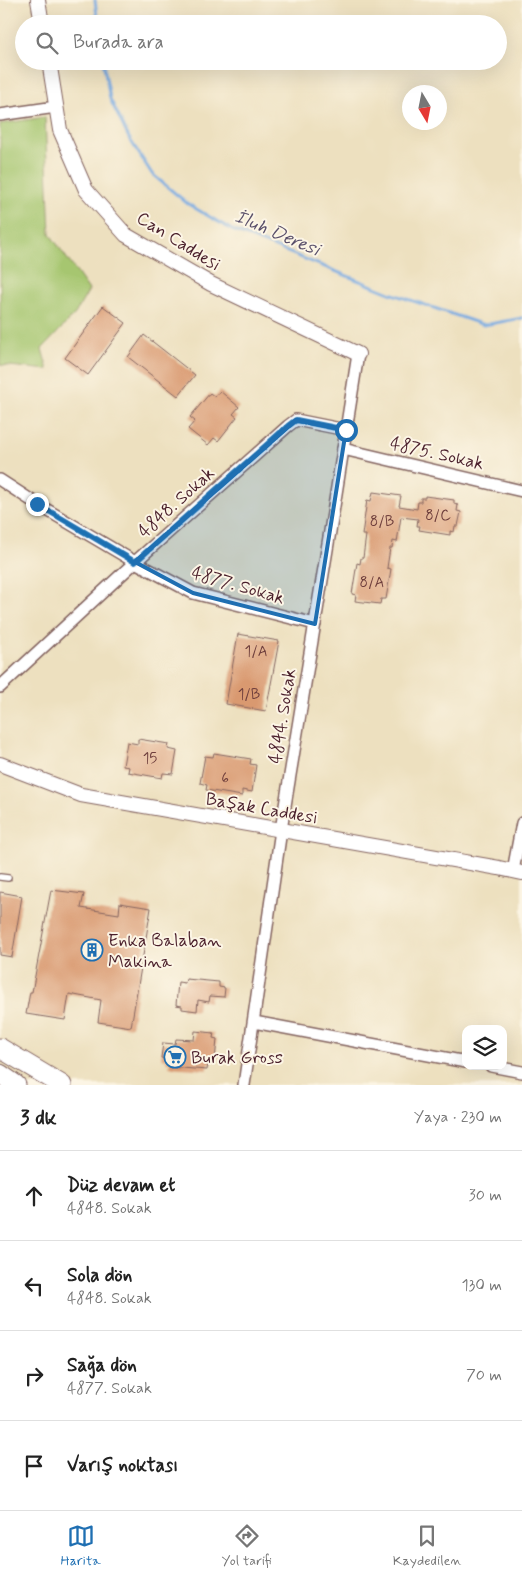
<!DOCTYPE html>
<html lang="tr">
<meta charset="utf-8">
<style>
body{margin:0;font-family:Mynerve,sans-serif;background:#f6f6f6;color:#222}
.controls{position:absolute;right:15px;bottom:15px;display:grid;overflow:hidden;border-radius:10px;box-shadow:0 5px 20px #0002}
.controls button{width:45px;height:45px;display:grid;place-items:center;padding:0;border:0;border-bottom:1px solid #e0e0e0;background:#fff;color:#222;font:25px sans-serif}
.compass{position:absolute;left:402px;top:85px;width:45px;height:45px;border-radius:50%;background:#fff;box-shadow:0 5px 20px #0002;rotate:170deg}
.stop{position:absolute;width:15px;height:15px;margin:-11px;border:4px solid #1f6fb2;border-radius:50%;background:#fff}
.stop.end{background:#1f6fb2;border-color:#fff;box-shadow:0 1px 5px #0008}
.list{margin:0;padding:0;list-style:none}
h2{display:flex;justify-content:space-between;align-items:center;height:65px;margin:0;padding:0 20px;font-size:21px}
h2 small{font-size:16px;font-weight:400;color:#767676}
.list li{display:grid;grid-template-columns:32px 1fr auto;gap:15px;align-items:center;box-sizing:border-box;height:90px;padding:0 20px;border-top:1px solid #e0e0e0}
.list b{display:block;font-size:19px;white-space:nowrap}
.list p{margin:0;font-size:16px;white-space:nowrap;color:#767676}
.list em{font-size:16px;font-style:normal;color:#767676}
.icon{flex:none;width:28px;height:28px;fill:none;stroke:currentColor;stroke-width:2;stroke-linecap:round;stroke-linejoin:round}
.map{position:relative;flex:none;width:522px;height:1085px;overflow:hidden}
.search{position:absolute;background:#fff;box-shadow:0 5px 20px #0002;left:15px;right:15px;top:15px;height:55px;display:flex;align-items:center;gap:12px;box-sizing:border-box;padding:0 18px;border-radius:28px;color:#767676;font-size:19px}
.sheet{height:425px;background:#fff}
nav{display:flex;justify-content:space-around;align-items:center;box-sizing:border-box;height:70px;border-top:1px solid #e0e0e0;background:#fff;font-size:14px;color:#767676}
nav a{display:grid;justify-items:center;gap:2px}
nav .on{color:#1f6fb2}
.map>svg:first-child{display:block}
.green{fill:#a6c66f;stroke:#78724d}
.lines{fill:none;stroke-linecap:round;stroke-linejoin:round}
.stream{stroke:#74a8e0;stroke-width:3}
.building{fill:#d9996f}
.service-casing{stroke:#83635f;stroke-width:8}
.minor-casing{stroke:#83635f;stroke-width:14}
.tertiary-casing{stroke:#83635f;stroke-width:16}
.trunk-casing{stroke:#83635f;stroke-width:21}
.service{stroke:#fff;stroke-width:5.5}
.minor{stroke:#fff;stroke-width:11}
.tertiary{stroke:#fff;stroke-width:14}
.trunk{stroke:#fff;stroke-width:19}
.route{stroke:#1f6fb2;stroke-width:6}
.marked{fill:#1f6fb2;fill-opacity:0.2;stroke:#1f6fb2;stroke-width:4;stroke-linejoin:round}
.labels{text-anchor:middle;stroke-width:4;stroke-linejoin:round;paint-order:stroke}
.number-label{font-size:15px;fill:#6e3e3c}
.street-label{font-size:18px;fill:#4a1f2b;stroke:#fcf5e5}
.poi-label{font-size:18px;fill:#4a1f2b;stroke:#fcf5e5;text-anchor:start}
.water-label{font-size:19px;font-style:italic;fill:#594f6a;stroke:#fcf5e5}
</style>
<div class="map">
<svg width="522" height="1085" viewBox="0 0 522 1085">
<rect width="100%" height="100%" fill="#fcf5e5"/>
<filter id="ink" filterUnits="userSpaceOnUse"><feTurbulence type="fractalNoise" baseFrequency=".02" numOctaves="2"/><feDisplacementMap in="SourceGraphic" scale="10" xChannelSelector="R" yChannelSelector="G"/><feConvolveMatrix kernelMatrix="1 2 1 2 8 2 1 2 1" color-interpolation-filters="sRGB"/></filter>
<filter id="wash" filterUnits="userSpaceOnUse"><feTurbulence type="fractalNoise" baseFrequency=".0096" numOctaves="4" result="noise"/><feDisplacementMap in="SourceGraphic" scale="20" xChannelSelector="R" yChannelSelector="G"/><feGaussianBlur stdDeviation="1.12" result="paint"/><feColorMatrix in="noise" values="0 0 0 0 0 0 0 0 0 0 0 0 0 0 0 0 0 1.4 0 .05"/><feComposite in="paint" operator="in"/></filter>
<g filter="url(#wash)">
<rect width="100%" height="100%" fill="#ede0bf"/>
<polygon class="green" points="45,117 50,234 89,290 75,314 42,349 48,370 0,365 0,124"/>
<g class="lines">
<g class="stream">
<polyline points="95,0 98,24"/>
<polyline points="103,61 110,99 129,138 152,174 188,204 232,230 390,293 484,325 522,318"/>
</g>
</g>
<g id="blocks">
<g class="building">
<polygon points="103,306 126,323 88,375 65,358"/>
<polygon points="144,335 195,375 178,396 128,357"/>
<polygon points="220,391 239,407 233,414 237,417 218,441 214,438 208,445 188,429 195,421 190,417 210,393 215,397"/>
<polygon points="373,492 401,496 399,506 417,509 418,502 421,502 421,498 425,498 425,496 454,500 454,504 458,505 457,511 461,512 458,526 455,526 454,532 450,531 450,535 419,530 420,526 417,526 418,519 401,517 397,542 393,541 392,548 390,548 387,568 391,569 386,599 381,599 380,604 355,601 356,595 352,594 357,563 360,564 361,558 363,558 366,535 362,535 367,500 371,501"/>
<polygon points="238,634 279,641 266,711 226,704"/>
<polygon points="138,739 169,744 168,749 177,751 173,774 163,773 162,778 128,772 129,767 123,766 127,742 138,744"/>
<polygon points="214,753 251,759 250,764 256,765 252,792 242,790 242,796 206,790 207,785 200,783 205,756 213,757"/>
<polygon points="51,890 84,894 81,908 119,914 120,903 151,908 131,1027 98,1022 101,1000 69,994 65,1020 26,1014 30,992 32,992"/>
<polygon points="0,892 22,896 12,957 0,955"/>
<polygon points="186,979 219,982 219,987 225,988 224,997 210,996 209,1002 198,1000 197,1011 182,1009 182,1006 176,1005 178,982 185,983"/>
<polygon points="195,1031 214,1033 213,1038 217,1039 215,1061 212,1060 211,1064 208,1064 207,1070 169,1067 170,1062 166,1062 167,1059 161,1058 163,1043 175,1044 176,1039 194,1040"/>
</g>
</g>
</g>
<g filter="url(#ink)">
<use href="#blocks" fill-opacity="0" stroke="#83635f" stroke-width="1"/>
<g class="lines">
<g class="service-casing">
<polyline id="service" points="0,877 8,878"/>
</g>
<g class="minor-casing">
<g id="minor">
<polyline points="0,115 56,107"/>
<polyline points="343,449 522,491"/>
<polyline points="0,480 37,504 135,562 193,593 315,624"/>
<polyline points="0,687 135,562 288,426 296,420 346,430"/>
<polyline points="513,871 522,823"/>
<polyline points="254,1022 466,1062"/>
<polyline points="491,1066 522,1072"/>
<polyline points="244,1085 281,830 332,519 358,354"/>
</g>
</g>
<g class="tertiary-casing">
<g id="tertiary">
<polyline points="38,0 42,24"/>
<polyline points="49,61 60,130 86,190 126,235 211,284 358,354"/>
<polyline points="0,764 81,795 499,868 522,873"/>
</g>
</g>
<g class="trunk-casing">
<g id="trunk">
<polyline points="0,1048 62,1085"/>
<polyline points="0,1074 16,1085"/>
</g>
</g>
<use href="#service" class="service"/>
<use href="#minor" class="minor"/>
<use href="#tertiary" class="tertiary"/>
<use href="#trunk" class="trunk"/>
</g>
</g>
<g class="lines" filter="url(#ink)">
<polyline class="route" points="37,504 135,562 288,426 296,420 346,430"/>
</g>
<path class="marked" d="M296,420L346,430L315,624L193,593L135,562Z"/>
<defs>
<g id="building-ring" transform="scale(1.125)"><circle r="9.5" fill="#fcf5e5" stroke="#1f6fb2" stroke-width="1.5"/><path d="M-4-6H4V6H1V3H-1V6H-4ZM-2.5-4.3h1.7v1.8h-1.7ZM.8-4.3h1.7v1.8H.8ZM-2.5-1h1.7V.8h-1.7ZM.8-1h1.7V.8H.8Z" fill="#1f6fb2"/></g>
<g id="supermarket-ring" transform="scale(1.125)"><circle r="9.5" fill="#fcf5e5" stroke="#1f6fb2" stroke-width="1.5"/><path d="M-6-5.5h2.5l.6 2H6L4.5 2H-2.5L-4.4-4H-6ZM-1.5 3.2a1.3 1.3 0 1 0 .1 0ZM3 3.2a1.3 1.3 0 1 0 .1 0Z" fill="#1f6fb2"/></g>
</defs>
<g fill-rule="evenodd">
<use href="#building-ring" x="92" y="950"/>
<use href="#supermarket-ring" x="175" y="1057"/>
</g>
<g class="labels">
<g class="number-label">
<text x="438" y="520">8/C</text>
<text x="382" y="526">8/B</text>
<text x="372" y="587">8/A</text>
<text x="256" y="656">1/A</text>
<text x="249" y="699">1/B</text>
<text x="150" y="763">15</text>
<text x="225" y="783">6</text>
</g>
<g class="street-label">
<text transform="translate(179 241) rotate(32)" y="6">Can Caddesi</text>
<text transform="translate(437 453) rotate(13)" y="6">4875. Sokak</text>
<text transform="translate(176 502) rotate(-42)" y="6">4848. Sokak</text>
<text transform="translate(238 585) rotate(16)" y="6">4877. Sokak</text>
<text transform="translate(282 716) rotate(-81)" y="6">4844. Sokak</text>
<text transform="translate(262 808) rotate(10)" y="6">Başak Caddesi</text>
</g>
<g class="poi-label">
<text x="108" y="946">Enka Balaban<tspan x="108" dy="21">Makina</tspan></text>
<text x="191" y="1063">Burak Gross</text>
</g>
<g class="water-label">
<text transform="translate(278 232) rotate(23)" y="7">İluh Deresi</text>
</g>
</g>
</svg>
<div class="controls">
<button><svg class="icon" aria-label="layers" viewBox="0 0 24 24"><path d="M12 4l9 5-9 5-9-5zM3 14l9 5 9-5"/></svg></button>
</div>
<svg class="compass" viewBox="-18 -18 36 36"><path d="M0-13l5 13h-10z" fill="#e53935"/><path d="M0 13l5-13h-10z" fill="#767676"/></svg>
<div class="stop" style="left:346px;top:430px"></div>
<div class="stop end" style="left:37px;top:504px"></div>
<div class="search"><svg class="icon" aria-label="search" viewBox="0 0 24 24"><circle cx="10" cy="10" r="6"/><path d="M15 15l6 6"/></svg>Burada ara</div>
</div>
<section class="sheet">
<h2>3 dk<small>Yaya · 230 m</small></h2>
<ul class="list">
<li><svg class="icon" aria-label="ahead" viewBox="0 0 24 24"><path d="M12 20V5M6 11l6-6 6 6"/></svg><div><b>Düz devam et</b><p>4848. Sokak</p></div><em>30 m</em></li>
<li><svg class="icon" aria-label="left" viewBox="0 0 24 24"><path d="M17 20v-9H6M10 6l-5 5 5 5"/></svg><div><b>Sola dön</b><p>4848. Sokak</p></div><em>130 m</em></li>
<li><svg class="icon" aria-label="right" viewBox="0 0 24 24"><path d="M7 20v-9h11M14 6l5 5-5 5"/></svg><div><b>Sağa dön</b><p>4877. Sokak</p></div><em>70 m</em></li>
<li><svg class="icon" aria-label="arrive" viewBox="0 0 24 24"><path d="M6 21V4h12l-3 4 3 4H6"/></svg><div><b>Varış noktası</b></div></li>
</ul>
</section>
<nav>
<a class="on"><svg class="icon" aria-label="map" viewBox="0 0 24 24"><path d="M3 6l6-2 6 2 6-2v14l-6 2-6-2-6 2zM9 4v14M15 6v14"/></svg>Harita</a>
<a><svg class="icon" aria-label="directions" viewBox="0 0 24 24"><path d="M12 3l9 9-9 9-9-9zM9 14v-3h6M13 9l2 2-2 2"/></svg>Yol tarifi</a>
<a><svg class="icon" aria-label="saved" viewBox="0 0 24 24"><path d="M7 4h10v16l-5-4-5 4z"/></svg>Kaydedilen</a>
</nav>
